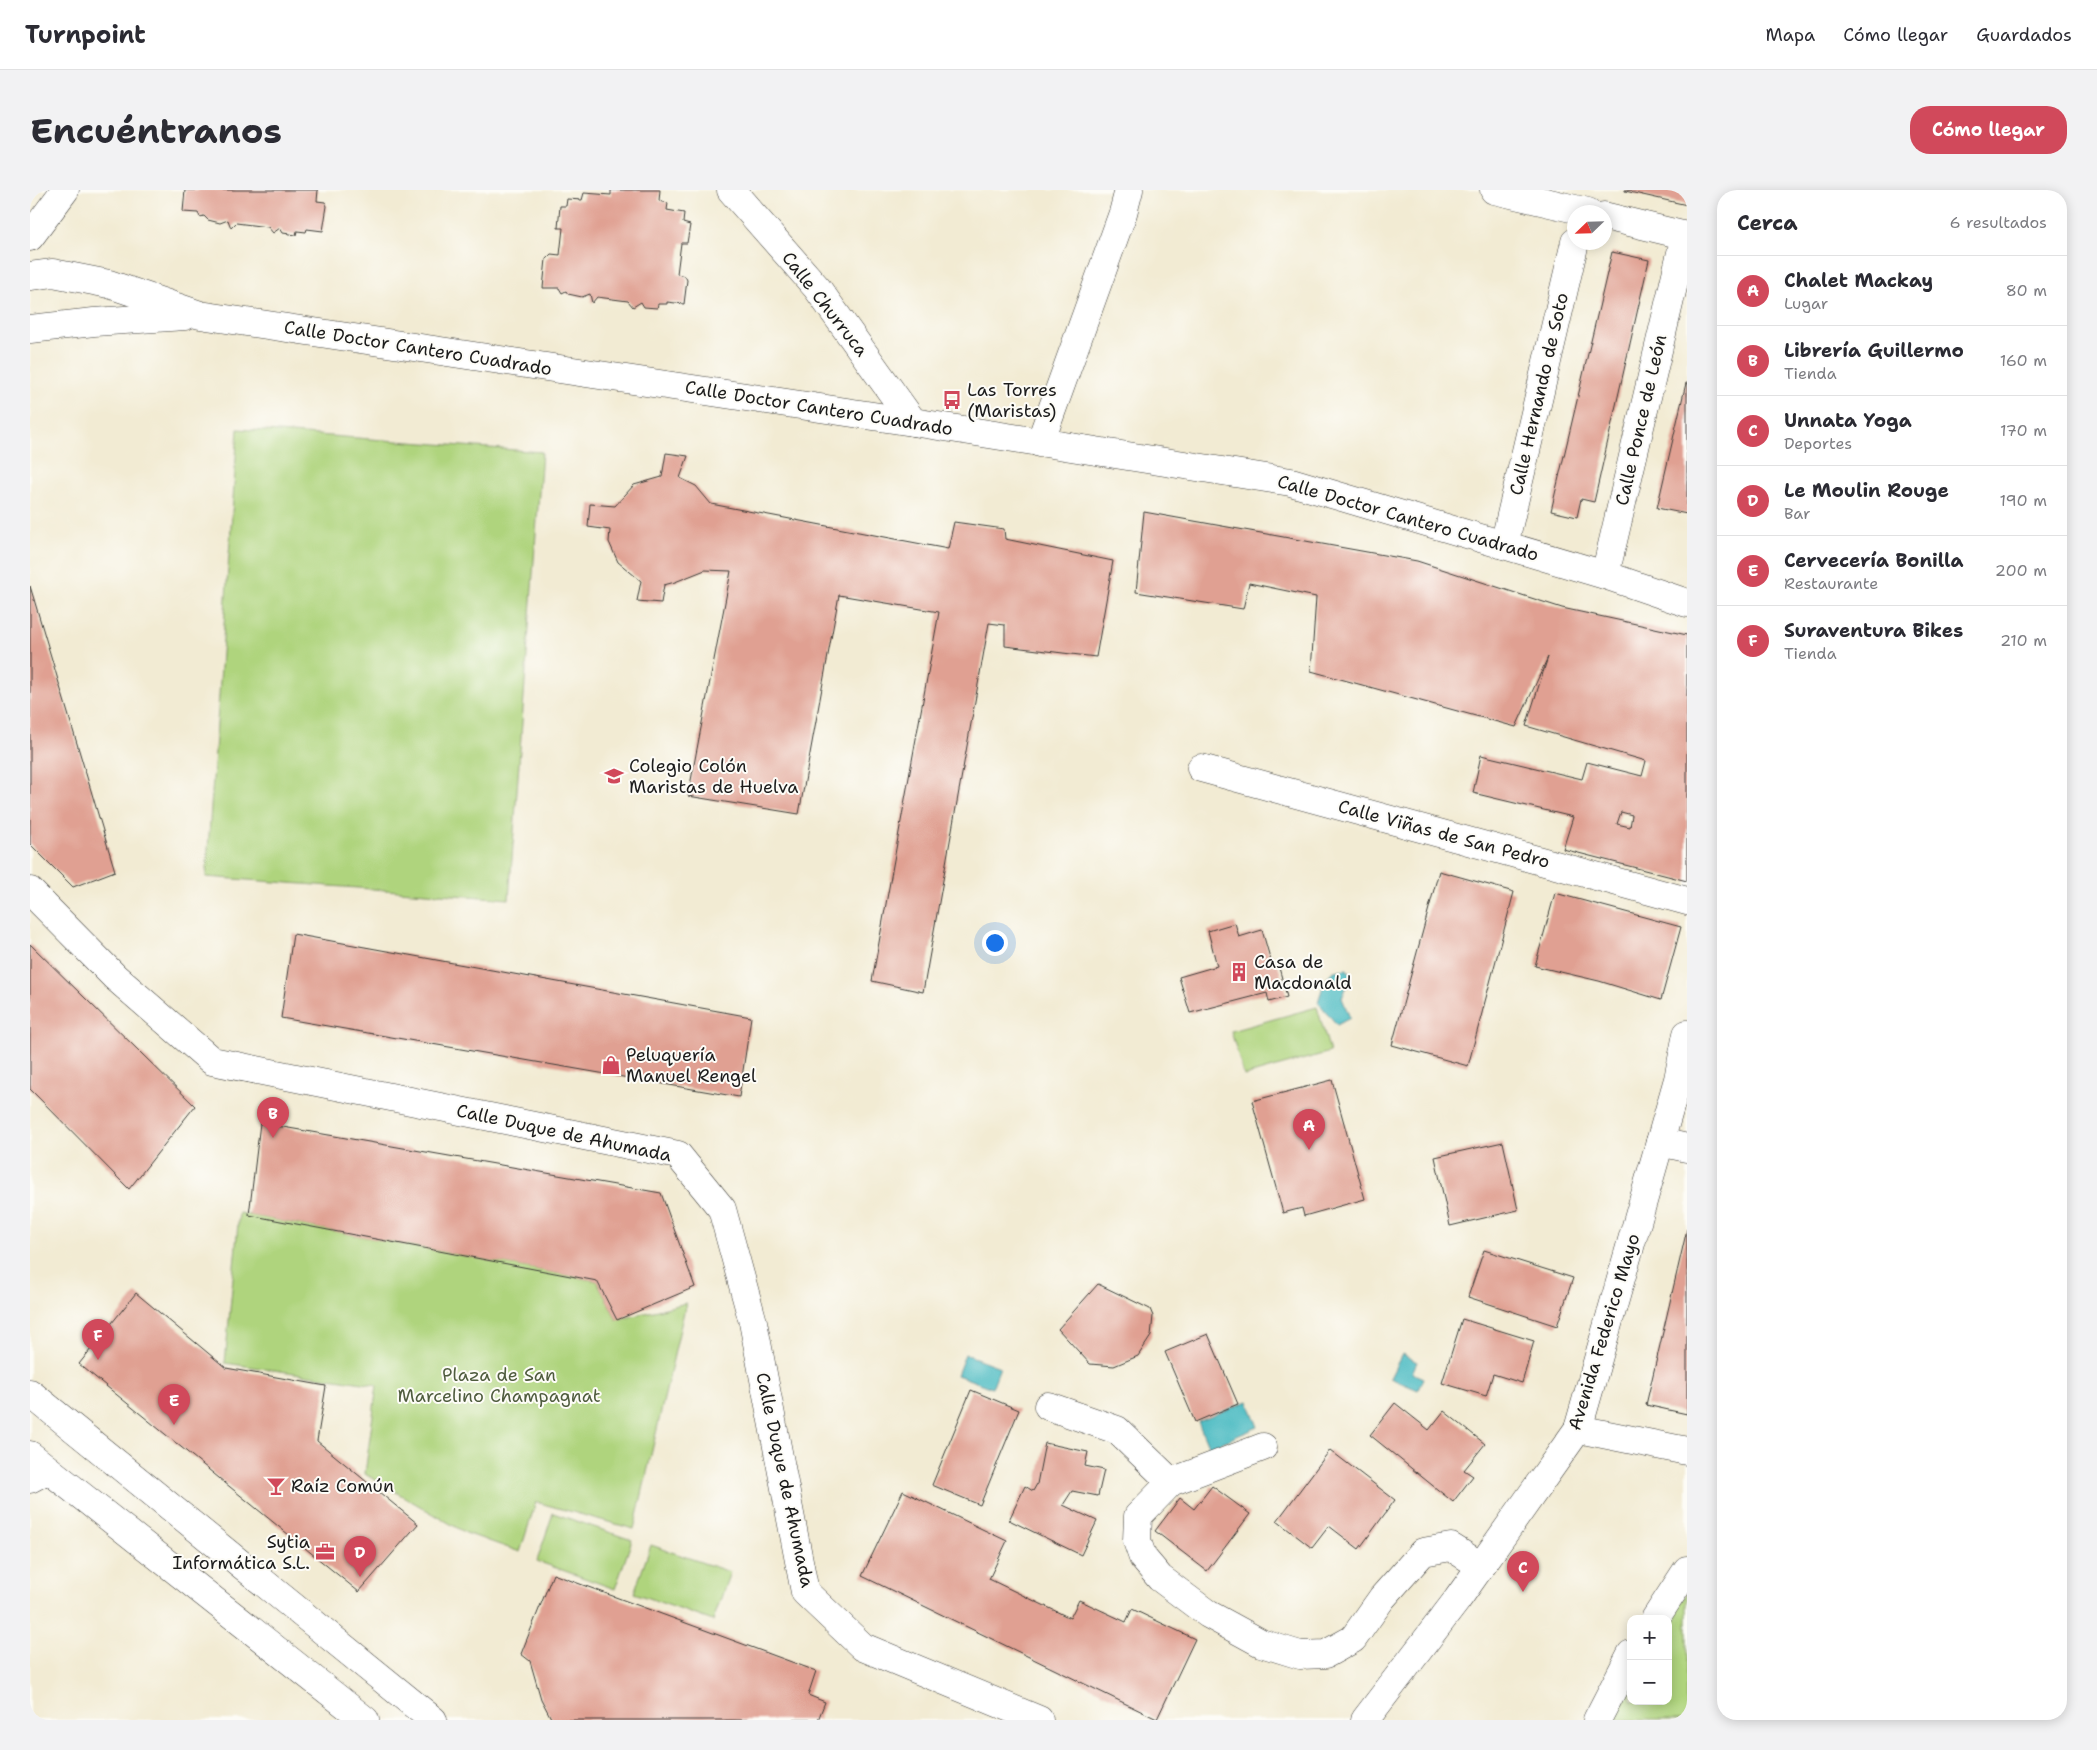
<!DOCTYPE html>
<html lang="es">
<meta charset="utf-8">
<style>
body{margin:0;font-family:"Shantell Sans",sans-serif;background:#f2f2f3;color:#2b2b33}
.controls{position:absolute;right:15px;bottom:15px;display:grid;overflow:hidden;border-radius:10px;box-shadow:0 2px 12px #0003}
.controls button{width:45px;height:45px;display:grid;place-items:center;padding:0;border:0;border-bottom:1px solid #e1e1e2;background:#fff;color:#2b2b33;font:25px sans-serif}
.compass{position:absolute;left:1537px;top:15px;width:45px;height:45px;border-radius:50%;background:#fff;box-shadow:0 2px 12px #0003;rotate:247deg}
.you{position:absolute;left:964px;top:752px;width:18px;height:18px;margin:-12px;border:4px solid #fff;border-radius:50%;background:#1a73e8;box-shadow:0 0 0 8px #1a73e833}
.badge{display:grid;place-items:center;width:32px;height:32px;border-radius:50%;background:#d1495b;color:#fff;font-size:16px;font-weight:700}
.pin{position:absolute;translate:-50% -41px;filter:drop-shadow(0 1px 2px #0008)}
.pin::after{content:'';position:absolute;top:26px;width:18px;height:15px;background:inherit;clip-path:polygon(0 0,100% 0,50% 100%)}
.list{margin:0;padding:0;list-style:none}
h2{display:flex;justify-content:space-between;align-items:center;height:65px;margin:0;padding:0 20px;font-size:21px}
h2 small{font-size:16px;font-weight:400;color:#7c7c81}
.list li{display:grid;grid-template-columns:32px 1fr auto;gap:15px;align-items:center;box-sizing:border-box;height:70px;padding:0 20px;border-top:1px solid #e1e1e2}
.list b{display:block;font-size:19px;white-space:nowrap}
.list p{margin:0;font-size:16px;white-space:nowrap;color:#7c7c81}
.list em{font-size:16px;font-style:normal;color:#7c7c81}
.map{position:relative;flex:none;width:1657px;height:1530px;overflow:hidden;border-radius:20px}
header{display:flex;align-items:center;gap:30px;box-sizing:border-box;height:70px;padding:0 25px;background:#fff;border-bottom:1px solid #e1e1e2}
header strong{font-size:24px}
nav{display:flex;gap:28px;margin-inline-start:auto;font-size:18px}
.intro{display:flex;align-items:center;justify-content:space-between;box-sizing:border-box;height:120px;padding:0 30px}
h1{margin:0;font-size:35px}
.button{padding:12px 22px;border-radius:20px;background:#d1495b;color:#fff;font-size:18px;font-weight:700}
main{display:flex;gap:30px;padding:0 30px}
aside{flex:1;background:#fff;border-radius:20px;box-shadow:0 2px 12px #0003}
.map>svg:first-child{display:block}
.green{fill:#afd47d;stroke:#66784c}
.water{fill:#4dbcc3;stroke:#346c70}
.building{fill:#e0a092;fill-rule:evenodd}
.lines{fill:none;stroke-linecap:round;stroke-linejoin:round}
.street-casing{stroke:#3c3b37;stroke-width:29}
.secondary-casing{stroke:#3c3b37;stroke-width:29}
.street{stroke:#fff;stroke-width:28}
.secondary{stroke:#fff;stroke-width:28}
.labels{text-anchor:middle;stroke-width:4;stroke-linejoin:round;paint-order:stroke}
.street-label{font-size:18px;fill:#1c1c1c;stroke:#fdfcf7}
.poi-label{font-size:18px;fill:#1c1c1c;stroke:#fdfcf7;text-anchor:start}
.park-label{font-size:18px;fill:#4f5c3e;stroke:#fdfcf7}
</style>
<header>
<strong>Turnpoint</strong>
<nav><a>Mapa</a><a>Cómo llegar</a><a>Guardados</a></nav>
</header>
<div class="intro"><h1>Encuéntranos</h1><a class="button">Cómo llegar</a></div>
<main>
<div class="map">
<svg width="1657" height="1530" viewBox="0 0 1657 1530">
<rect width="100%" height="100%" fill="#fdfcf7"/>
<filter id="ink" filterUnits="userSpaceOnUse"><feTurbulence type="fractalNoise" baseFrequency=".02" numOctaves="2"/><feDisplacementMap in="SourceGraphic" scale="10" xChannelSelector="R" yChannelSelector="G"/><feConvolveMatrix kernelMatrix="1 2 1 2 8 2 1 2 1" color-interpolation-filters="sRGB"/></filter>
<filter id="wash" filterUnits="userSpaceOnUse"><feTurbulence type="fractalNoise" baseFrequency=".0096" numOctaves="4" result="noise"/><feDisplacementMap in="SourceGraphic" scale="20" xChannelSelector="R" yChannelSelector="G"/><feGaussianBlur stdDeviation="1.12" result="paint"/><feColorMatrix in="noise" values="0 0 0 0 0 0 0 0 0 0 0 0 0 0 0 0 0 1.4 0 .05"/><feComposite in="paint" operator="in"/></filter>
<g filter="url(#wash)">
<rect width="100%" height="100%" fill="#f2ebd3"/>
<g class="green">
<polygon points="208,239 512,262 479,709 176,687"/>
<polygon points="1287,817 1300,862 1214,886 1201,841"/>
<polygon points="209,1023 567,1091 587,1130 656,1113 604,1339 506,1312 490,1362 436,1343 335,1284 347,1195 195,1173"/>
<polygon points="523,1323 602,1350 585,1399 507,1371"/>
<polygon points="621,1355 700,1382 683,1431 604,1403"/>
<polygon points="1657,1402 1657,1530 1584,1530 1601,1497 1601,1511 1638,1511 1638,1432"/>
</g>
<g class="water">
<polygon points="1317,779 1321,786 1312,808 1320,828 1307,835 1288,812 1295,790 1304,781"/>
<polygon points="935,1164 970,1177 962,1198 927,1185"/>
<polygon points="1372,1164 1387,1172 1382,1183 1393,1188 1388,1200 1360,1188"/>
<polygon points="1218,1211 1228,1237 1179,1258 1168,1232"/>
</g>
<g id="blocks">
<g class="building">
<polygon points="155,0 288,0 287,11 295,12 297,16 293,41 277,39 276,42 267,41 266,45 253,43 250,38 243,43 238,37 206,33 201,38 198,30 190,33 178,30 174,26 170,27 168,23 153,22"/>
<polygon points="581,0 630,0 629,11 638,13 637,20 654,23 653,33 660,35 657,53 651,53 647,84 655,86 657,90 654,114 637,112 637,114 628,114 627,118 614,117 611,112 603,117 598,111 567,107 562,113 560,104 552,107 538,104 536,101 532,103 529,98 513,98 516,69 521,64 530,65 533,38 528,38 530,16 536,16 537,9 552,10 554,3 581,5"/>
<polygon points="1657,0 1657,15 1595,1 1595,0"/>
<polygon points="1582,62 1619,70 1564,312 1551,309 1547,327 1521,321"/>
<polygon points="1656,193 1657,193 1657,324 1627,318"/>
<polygon points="636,263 658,266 650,288 666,296 681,314 918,359 924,332 974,339 975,349 1083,371 1066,467 975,456 975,435 959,433 893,802 842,791 909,422 809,405 769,624 658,606 701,381 675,380 645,392 634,395 631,413 607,411 611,391 588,372 579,352 580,340 558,337 560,314 585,316 604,295 632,287"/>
<path d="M1114,322L1387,371L1532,418L1657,445V691L1533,659L1543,627L1443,603L1451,565L1552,589L1557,572L1612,586L1616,571L1496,536L1518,467L1486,537L1281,481L1286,407L1219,393L1213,419L1106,402ZM1591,622L1602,625L1600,637L1587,634Z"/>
<polygon points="0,396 85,681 43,697 0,654"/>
<polygon points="1409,681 1484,702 1438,876 1362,855"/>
<polygon points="1525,703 1651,737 1631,810 1569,791 1505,776"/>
<polygon points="1205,733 1209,747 1232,740 1242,775 1248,774 1257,807 1239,812 1237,803 1160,823 1149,787 1187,776 1178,741"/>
<polygon points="263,744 721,827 709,907 251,828"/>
<polygon points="0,754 165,916 99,999 0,899"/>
<polygon points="1302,890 1335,1009 1274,1026 1272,1018 1253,1023 1222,911"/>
<polygon points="230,933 631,1003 665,1097 587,1130 567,1091 219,1025"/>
<polygon points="1473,952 1488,1020 1420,1036 1405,967"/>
<polygon points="1657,1039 1657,1224 1616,1215"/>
<polygon points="1454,1060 1543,1088 1527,1136 1438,1107"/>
<polygon points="1068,1094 1120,1119 1123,1126 1121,1146 1108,1166 1084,1176 1060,1174 1028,1139"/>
<polygon points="106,1103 196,1178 296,1196 287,1251 388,1334 329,1402 49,1174"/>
<polygon points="1432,1129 1504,1151 1492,1193 1463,1184 1456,1206 1412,1193"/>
<polygon points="1178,1144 1208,1214 1165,1232 1135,1162"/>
<polygon points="941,1200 989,1220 950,1315 902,1295"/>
<polygon points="1365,1213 1399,1240 1414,1221 1455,1254 1434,1280 1443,1286 1423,1312 1340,1245"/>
<polygon points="1015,1253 1058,1262 1055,1276 1074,1280 1068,1306 1042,1301 1033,1315 1067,1331 1051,1365 979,1330 995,1296 1003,1301 1007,1294"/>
<polygon points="1300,1260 1365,1310 1329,1359 1299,1336 1282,1358 1247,1331"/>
<polygon points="1182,1296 1220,1324 1177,1381 1125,1341 1150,1308 1164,1319"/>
<polygon points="873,1301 977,1351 959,1389 1040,1428 1049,1410 1096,1432 1102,1419 1165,1449 1127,1529 832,1386"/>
<polygon points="523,1384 786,1481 778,1505 795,1512 788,1530 522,1530 511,1509 500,1471 491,1464"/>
</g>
</g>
</g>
<g filter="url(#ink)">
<use href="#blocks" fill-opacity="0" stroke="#3c3b37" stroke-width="1"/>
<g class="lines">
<g class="street-casing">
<g id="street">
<polyline points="701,0 787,98 883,232"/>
<polyline points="1464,0 1558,22"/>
<polyline points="1574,26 1657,46"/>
<polyline points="1010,253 1093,23 1099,0"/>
<polyline points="1474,355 1545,52"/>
<polyline points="1575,385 1655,46"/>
<polyline points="1171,578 1657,711"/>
<polyline points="0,701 85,787 182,871 648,965 692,1019 723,1132 775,1402 833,1457 1009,1530"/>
<polyline points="1630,952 1657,958"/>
<polyline points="1018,1216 1087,1240 1141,1292"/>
<polyline points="1548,1239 1657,1261"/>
<polyline points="1233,1257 1141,1292 1108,1326 1107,1351 1113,1368 1130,1388 1178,1424 1231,1453 1270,1465 1296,1464 1323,1449 1352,1408 1393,1362 1421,1357 1451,1376"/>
<polyline points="0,1289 17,1280"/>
<polyline points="1625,1429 1657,1380"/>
<polyline points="1567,1530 1601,1464"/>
</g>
</g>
<g class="secondary-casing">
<g id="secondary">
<polyline points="0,47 35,0"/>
<polyline points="0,86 23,83 79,94 170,125 883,232 1261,292 1575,385 1657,413"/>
<polyline points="0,139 64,132 155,126"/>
<polyline points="0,1203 403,1530"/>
<polyline points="0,1265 335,1530"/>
<polyline points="1335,1530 1427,1410 1548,1239 1648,889 1657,844"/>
</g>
</g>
<use href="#street" class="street"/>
<use href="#secondary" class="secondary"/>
</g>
</g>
<defs>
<g id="bus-bare" transform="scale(1.5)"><path d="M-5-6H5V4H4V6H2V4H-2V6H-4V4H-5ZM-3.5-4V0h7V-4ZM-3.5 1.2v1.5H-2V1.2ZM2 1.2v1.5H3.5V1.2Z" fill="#d1495b" stroke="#fdfcf7" stroke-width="2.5" paint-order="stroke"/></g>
<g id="school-bare" transform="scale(1.5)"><path d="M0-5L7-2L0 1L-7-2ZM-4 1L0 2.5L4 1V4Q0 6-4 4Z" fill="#d1495b" stroke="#fdfcf7" stroke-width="2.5" paint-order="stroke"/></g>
<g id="building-bare" transform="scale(1.5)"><path d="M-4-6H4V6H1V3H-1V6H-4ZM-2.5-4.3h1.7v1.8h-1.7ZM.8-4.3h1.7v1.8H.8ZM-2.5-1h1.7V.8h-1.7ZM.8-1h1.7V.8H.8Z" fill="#d1495b" stroke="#fdfcf7" stroke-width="2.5" paint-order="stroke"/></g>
<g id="shop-bare" transform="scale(1.5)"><path d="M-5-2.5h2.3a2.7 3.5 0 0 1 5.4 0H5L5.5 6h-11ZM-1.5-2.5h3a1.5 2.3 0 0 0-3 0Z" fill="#d1495b" stroke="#fdfcf7" stroke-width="2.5" paint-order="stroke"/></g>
<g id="bar-bare" transform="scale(1.5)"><path d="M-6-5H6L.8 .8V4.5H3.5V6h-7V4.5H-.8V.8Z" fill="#d1495b" stroke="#fdfcf7" stroke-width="2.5" paint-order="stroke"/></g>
<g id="office-bare" transform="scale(1.5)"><path d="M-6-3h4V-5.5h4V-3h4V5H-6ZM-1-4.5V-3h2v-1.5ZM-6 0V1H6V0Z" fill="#d1495b" stroke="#fdfcf7" stroke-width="2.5" paint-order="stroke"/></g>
</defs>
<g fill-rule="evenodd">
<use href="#bus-bare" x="922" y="210"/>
<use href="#school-bare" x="584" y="586"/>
<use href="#building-bare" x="1209" y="782"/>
<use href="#shop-bare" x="581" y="875"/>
<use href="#bar-bare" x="246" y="1296"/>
<use href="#office-bare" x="295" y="1362"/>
</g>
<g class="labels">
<g class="street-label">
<text transform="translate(795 114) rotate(52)" y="6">Calle Churruca</text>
<text transform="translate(388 158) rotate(9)" y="6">Calle Doctor Cantero Cuadrado</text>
<text transform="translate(1509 204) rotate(-77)" y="6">Calle Hernando de Soto</text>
<text transform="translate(789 218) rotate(9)" y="6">Calle Doctor Cantero Cuadrado</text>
<text transform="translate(1611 230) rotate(-77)" y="6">Calle Ponce de León</text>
<text transform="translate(1378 328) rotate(16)" y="6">Calle Doctor Cantero Cuadrado</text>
<text transform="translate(1414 644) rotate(15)" y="6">Calle Viñas de San Pedro</text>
<text transform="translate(534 943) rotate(12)" y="6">Calle Duque de Ahumada</text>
<text transform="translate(1574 1142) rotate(-73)" y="6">Avenida Federico Mayo</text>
<text transform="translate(755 1290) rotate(78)" y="6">Calle Duque de Ahumada</text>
</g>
<g class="poi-label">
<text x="937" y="206">Las Torres<tspan x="937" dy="21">(Maristas)</tspan></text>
<text x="599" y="582">Colegio Colón<tspan x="599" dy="21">Maristas de Huelva</tspan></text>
<text x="1224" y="778">Casa de<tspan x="1224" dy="21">Macdonald</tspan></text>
<text x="596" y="871">Peluquería<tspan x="596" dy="21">Manuel Rengel</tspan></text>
<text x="261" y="1302">Raíz Común</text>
<text x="280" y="1358" text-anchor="end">Sytia<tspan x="280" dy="21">Informática S.L.</tspan></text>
</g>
<g class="park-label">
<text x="469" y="1191">Plaza de San<tspan x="469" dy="21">Marcelino Champagnat</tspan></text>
</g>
</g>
</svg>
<div class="controls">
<button>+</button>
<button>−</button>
</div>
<svg class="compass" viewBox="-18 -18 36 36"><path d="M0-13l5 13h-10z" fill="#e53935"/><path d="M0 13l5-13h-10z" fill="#7c7c81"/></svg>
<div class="you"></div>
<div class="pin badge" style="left:1279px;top:960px">A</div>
<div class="pin badge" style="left:243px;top:948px">B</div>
<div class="pin badge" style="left:1493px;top:1402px">C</div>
<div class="pin badge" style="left:330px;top:1387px">D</div>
<div class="pin badge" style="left:144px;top:1235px">E</div>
<div class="pin badge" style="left:68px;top:1170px">F</div>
</div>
<aside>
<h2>Cerca<small>6 resultados</small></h2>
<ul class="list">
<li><span class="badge">A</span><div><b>Chalet Mackay</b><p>Lugar</p></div><em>80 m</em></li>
<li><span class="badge">B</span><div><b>Librería Guillermo</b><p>Tienda</p></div><em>160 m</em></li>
<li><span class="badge">C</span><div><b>Unnata Yoga</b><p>Deportes</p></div><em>170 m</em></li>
<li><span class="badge">D</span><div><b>Le Moulin Rouge</b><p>Bar</p></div><em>190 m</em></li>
<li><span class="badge">E</span><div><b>Cervecería Bonilla</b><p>Restaurante</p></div><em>200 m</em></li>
<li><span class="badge">F</span><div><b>Suraventura Bikes</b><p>Tienda</p></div><em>210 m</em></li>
</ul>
</aside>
</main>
